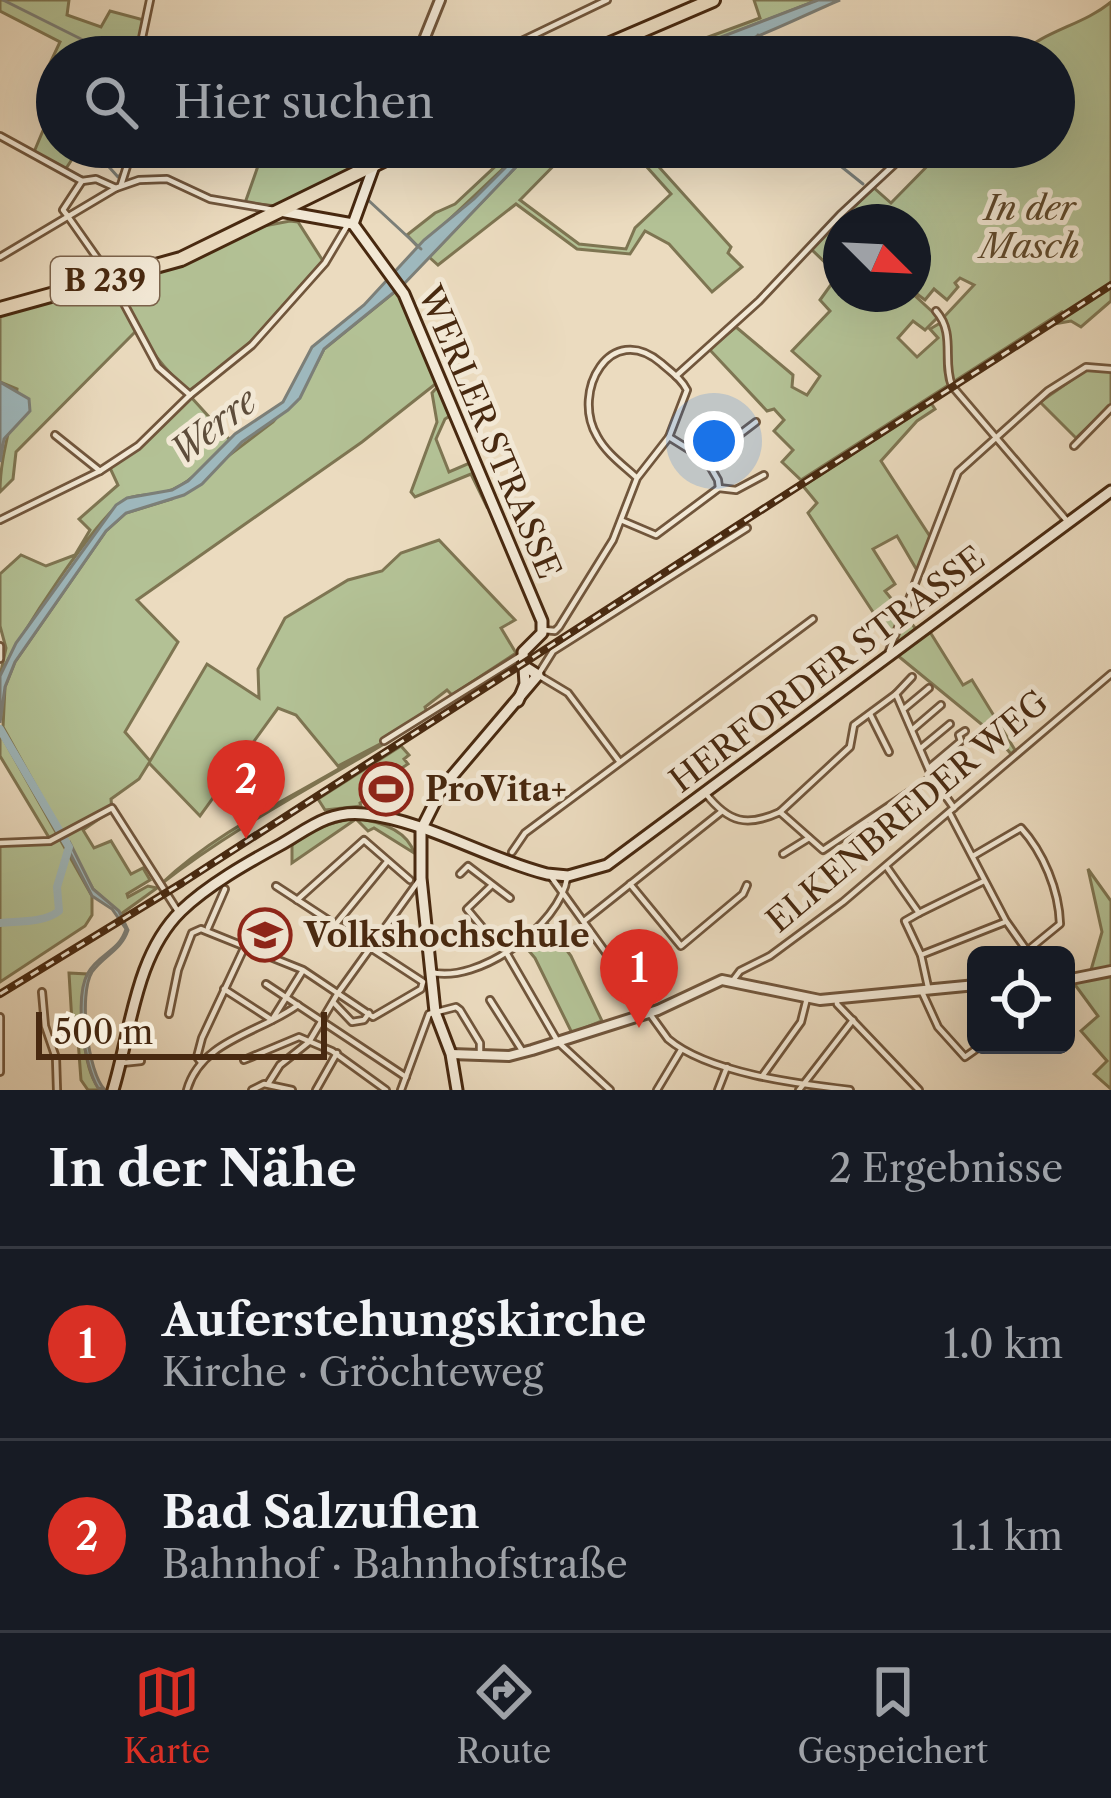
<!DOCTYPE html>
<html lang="de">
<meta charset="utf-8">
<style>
body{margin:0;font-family:"Libre Caslon Text",serif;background:#20242c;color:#f1f3f6}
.controls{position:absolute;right:36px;bottom:36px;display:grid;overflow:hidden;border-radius:18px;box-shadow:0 12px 48px #0002}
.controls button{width:108px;height:108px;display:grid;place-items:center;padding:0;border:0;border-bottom:3px solid #363941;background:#171b24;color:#f1f3f6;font:60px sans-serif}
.compass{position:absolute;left:823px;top:204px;width:108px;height:108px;border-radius:50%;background:#171b24;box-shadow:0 12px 48px #0002;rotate:114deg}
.scale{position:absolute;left:36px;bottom:30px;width:291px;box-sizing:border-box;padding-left:12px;border:6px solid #482910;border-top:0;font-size:33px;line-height:42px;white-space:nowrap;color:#482910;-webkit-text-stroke:9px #f2e8d5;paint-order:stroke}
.you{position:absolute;left:714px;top:441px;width:42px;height:42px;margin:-30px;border:9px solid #fff;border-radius:50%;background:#1a73e8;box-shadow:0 0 0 18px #1a73e833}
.badge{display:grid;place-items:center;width:78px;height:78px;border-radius:50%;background:#d93025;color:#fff;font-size:39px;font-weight:700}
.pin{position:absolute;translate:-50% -99px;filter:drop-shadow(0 3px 6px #0008)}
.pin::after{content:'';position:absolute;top:63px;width:42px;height:36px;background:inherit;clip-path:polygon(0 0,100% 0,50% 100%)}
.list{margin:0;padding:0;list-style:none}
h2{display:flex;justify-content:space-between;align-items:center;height:156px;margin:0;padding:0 48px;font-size:51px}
h2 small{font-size:39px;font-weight:400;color:#9ea1a6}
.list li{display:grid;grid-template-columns:78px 1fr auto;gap:36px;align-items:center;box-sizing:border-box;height:192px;padding:0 48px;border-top:3px solid #363941}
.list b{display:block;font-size:45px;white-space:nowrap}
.list p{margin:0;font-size:39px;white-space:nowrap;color:#9ea1a6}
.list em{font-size:39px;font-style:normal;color:#9ea1a6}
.icon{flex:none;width:66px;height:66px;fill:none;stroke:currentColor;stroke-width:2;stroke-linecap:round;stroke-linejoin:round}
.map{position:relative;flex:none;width:1111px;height:1090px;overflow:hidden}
.search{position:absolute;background:#171b24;box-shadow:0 12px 48px #0002;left:36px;right:36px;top:36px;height:132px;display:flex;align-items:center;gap:30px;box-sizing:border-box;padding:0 42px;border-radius:66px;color:#9ea1a6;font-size:45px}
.sheet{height:540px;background:#171b24}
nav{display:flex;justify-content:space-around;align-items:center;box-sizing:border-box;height:168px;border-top:3px solid #363941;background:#171b24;font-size:33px;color:#9ea1a6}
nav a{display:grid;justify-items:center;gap:6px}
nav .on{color:#d93025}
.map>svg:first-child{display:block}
.green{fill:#b3c195;stroke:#7e7552;stroke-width:3;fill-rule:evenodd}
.water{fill:#9eb8bd;stroke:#7c7f78;stroke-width:3}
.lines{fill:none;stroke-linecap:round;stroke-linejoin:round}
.stream{stroke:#7c7f78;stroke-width:3}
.river{stroke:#9eb8bd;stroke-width:8}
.minor-casing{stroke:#71563c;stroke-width:10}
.tertiary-casing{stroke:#71563c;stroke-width:14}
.secondary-casing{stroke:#482910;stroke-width:15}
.primary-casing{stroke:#482910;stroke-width:18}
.minor{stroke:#f2e8d5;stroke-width:4.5}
.tertiary{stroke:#f2e8d5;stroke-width:8}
.secondary{stroke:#f2e8d5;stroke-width:9}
.primary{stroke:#ebdbbf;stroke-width:12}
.rail-casing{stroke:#482910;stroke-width:8}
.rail{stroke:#f2e8d5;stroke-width:3;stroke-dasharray:9;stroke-linecap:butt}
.labels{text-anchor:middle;stroke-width:10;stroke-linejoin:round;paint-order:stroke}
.shield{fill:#f2e8d5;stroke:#7b624b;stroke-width:3}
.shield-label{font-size:30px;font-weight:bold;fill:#482910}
.park-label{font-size:33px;font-style:italic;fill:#5d472b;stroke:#f2e8d5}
.street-label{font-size:33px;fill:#482910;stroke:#f2e8d5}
.poi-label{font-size:33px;font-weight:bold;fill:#482910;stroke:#f2e8d5;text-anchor:start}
.water-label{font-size:36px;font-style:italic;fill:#5e4d3b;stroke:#f2e8d5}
</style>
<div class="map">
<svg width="1111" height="1090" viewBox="0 0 1111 1090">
<rect width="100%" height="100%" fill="#ebdbbf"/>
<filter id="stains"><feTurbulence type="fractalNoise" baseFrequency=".00167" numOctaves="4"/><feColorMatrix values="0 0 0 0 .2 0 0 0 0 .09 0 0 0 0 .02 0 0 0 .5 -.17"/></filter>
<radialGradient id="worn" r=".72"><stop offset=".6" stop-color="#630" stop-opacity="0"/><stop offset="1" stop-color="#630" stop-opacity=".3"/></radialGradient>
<g class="green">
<polygon points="0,0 69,0 67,15 101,27 110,11 144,20 137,57 57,57 57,82 44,76 60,42 0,11"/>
<polygon points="754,0 818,0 679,54 654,57 760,18"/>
<path d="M1111,2V301L1081,327L1071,321L1054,324L1066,316L1062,312L801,480L782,462L793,450L774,431L784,420L774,409L767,411L709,349L736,327L793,375L792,387L807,395L820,376L792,351L830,311L820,300L838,275L810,248L874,188L891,203L946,147H1054V57H1017C1044,30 1082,26 1111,2ZM841,222H913V291L925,300L934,289L947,300L958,287L955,283L960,278L974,285L943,318L949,334L946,373V334L942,322L930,329L938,338L917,357L898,338L913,321L925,330L938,317L913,294H841Z"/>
<polygon points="57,97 57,147 80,147 65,170 34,152"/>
<polygon points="207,147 321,147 358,168 277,206 245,203 258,166"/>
<polygon points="516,147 526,147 419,248 407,235 435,213 455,204"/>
<polygon points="535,147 572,147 520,200 579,244 626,249 635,228 671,194 629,147 641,147 731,247 728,253 742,267 712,292 669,244 645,231 630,254 577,249 516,204 438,265 429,257"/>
<path d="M290,221L298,222L323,261L239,355L190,390L186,389C161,366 121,316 118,283L206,253L264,226Z"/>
<path d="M112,285L136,331L16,452L13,479L0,492C0,455 12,425 17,389L0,382V316Z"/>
<path d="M397,290L438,382L362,442L137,600L178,642L125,732L150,761L207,664L259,698L258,669L285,618L348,580L382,571L401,553L439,540L515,620L501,628L516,653L452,695L447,690L425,707L427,713L520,659C465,693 411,729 355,761C288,800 223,836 161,884C224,824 308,791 380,744L338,766L296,715L278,708L200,816L149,763L139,779L111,799L112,810L83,830L94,848L111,841L131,874L143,868L150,880L127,894L128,897L148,886L157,888L121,914L93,889L3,727L5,687L15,662L106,531L126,513L172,499L273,422L307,382L324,349Z"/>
<polygon points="1099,368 1111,372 1111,405 1076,438 1040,402 1086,370"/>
<polygon points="440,384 453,414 445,419 436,439 449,472 472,462 491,505 487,507 471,474 415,497 411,492 437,422 432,393"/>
<path d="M191,397L230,440C211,459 192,484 166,492C154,495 140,494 129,498C103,506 12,646 0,676L6,648L0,626V574L21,555L46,566L75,555L90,530L79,519L118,485L110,468L139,447Z"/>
<polygon points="931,403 935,409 917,421 881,461 931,538 918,572 897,536 873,549 895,584 885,591 916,629 890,649 890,638 808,513 817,503 803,486"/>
<polygon points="930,632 963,685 972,680 1015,750 1011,754 996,736 897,655"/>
<polygon points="0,733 92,896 92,915 85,926 0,982 0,844 51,841 0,756"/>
<polygon points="401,746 409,755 404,759 408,764 367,791 370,796 360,803 361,806 325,810 318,799"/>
<path d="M354,818C377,821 407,829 414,853L374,828L368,831L356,819L292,863V845C312,829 329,823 354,818Z"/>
<polygon points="1088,869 1111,901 1111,967 1091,970 1102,932"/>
<polygon points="547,923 571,956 602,1021 572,1033 535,958 524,945"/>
<path d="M69,973L87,974C79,1002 81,1067 100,1090H88L81,1080L78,1040L73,1039Z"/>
<polygon points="1111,975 1111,1089 1094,1074 1107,1061 1081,1031 1098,1016 1073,982"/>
</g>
<g class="water">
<path d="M818,0H840C787,22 727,57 669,57Z"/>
<polygon points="526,147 535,147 403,285 324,349 300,398 288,410 242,442 202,484 184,495 126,513 106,531 15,662 5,687 0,723 0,676 16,643 116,505 127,498 172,490 188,481 235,434 283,402 312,347 364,305 424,240 474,199"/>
<polygon points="0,382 29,399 30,411 4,439 0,462"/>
<path d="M71,845L93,889L119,911L128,930C121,951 104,955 92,972C78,995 88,1073 105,1090L98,1088C84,1066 74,997 88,973C98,954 119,952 126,929L112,909L92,896L70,853Z"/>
</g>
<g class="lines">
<g class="stream">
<polyline points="3,0 81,39 96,57"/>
<polyline points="755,57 758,35"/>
<polyline points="97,147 99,155"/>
<polyline points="206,147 244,154 269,147"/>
<polyline points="319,147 350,169"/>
<polyline points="817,147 863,184"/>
<polyline points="101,158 118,177 124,171"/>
<polyline points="128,168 143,159 178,161 195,147"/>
<polyline points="367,199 421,249"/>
</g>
<path class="river" d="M0,729L69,847L57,887L59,911C44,923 18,921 0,923"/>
<g class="minor-casing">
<g id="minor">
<polyline points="138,57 150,0"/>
<polyline points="488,57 607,0"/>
<polyline points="0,136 82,181 96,179 116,188"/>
<polyline points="121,185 133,147"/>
<polyline points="67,215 107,272 158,367 190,395"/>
<polyline points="67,215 63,210 82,181"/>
<polyline points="0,257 116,188 139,180 167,179 210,199 274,210"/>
<path d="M936,311C956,334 942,360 952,386L1068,522"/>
<polyline points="676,376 759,301 840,215 913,147"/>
<polyline points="55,435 100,471"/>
<polyline points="669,437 706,460 756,422"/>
<polyline points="1074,446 1111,408"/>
<polyline points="707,461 718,480 719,488"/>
<polyline points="0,520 100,471 138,446 190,395 252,345 325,263 347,226"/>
<polyline points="623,521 656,535 719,488 736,490 764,475"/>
<path d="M543,630L555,631L559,627L613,540L637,478L669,437L687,390C681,378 671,372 661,363C610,320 571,392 597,436C606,453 623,465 637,478"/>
<polyline points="0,646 0,659"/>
<polyline points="889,651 958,472 1048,391 1086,367 1111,369"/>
<polyline points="912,677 896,694 932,777 954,808"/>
<polyline points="905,708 929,688"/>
<polyline points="870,714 889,752"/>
<polyline points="913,729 941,705"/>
<polyline points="384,741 522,655"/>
<polyline points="921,748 950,724"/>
<polyline points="619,761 568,693 538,675 553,651 747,528"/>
<polyline points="929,768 961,741 959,735 965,731"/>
<path d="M706,794C729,823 747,827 780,812L823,850L932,777"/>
<polyline points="780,812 850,747 854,725 896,694"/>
<polyline points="950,814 1006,921 1030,955"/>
<polyline points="0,843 50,841 112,808 179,913"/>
<polyline points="512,852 525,833 813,619"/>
<polyline points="783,854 809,838"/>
<path d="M973,856L1021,828C1043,852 1059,890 1060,924L1027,951"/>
<polyline points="886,866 919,913 905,921 921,955 928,987"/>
<polyline points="460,874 468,866 510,898"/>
<path d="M552,878L668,1039C708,1073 798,1084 850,1090"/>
<polyline points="630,884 681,946 743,894 747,885"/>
<polyline points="297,900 364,840 410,880"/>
<polyline points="919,913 984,881"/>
<polyline points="584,921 721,812"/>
<polyline points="336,924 386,863"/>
<polyline points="482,927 467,909 491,886"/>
<polyline points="208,928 225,889"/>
<polyline points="507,954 558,1042 610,1090"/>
<polyline points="921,955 1005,922"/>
<path d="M430,972C478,985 560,925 567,878"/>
<polyline points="734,979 740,971 770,956 843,902 1111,674"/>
<polyline points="266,984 406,1077"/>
<polyline points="224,989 272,1020 302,972"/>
<polyline points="42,992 45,1026 56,1058 57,1090"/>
<polyline points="922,992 938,1027 965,1057 982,1045"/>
<polyline points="837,999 837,1004 919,1090"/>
<polyline points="490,1000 523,1052"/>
<polyline points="334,1003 352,1022 364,1020 369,1013"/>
<polyline points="169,1014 178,970 192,933 201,929 303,970 373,1017 421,989 423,982 276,886"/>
<polyline points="0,1017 0,1072"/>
<polyline points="244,1060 299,1037 332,1051 386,1090"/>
<polyline points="200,1061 197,1057 202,1038 246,944"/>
<polyline points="122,1063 141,1061"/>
<polyline points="763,1075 801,1022 807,998"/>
<polyline points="268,1084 280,1065 309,1042 338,993 420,879"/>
<path d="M187,1090C201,1040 260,1033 298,1005"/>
<polyline points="252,1090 264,1084 292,1090"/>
<polyline points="316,1090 337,1053"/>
<polyline points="401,1090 429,1014 456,1007 460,1010 480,1043 480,1052"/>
<polyline points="657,1090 681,1050"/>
<polyline points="718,1090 727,1067"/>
<polyline points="799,1090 853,1020"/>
</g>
</g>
<g class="tertiary-casing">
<g id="tertiary">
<polyline points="417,57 440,0"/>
<polyline points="1066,980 1111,971"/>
<polyline points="451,1054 509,1056 532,1050 658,1010 722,980 820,1000 976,985"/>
</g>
</g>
<g class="secondary-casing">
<g id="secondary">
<polyline points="280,211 353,224 404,294 542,621 542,633 523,652 525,684 518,701"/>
<polyline points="353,224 374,166"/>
<path d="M113,1090C131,1031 135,956 181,911C208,885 247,863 280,845C308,829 329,810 364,814C425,820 487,859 547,874L568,876L607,865L1111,491"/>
<polyline points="457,1090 451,1054 435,1012 421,878 421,830 442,788 538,675 524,666"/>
</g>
</g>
<g class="primary-casing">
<g id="primary">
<polyline points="580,57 713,0"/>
<polyline points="0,309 181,259 410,147"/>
</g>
</g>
<use href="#minor" class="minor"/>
<use href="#tertiary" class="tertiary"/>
<use href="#secondary" class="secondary"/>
<use href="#primary" class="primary"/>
<g class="rail-casing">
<polyline id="rail" points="0,994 182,883 1111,285"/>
</g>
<use href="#rail" class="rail"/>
</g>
<defs>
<g id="stadium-ring" transform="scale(2.7)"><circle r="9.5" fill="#f2e8d5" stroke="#8f2418" stroke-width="1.5"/><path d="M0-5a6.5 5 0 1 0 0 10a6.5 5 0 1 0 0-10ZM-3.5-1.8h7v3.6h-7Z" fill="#8f2418"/></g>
<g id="university-ring" transform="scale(2.7)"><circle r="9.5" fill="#f2e8d5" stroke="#8f2418" stroke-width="1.5"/><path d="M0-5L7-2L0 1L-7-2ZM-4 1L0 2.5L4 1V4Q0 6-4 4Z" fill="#8f2418"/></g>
</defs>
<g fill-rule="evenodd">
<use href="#stadium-ring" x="386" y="789"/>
<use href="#university-ring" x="265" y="935"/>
</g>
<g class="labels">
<rect class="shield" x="51" y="257" width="108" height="48" rx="9"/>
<g class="shield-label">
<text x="105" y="291">B 239</text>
</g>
<g class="park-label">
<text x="1030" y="220">In der<tspan x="1030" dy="38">Masch</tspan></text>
</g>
<g class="street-label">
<text transform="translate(490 432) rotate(67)" y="12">WERLER STRASSE</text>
<text transform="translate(827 669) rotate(-37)" y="12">HERFORDER STRASSE</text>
<text transform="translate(907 811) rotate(-40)" y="12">ELKENBREDER WEG</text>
</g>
<g class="poi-label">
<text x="425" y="801">ProVita+</text>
<text x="304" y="947">Volkshochschule</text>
</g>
<g class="water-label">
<text transform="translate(213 426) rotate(-38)" y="13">Werre</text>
</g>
</g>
<rect width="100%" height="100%" filter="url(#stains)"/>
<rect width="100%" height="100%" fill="url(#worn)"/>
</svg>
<div class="controls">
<button><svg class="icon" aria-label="locate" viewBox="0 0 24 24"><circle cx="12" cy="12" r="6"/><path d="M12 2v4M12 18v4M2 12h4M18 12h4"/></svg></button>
</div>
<svg class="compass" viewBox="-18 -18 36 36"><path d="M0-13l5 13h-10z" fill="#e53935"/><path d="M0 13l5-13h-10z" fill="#9ea1a6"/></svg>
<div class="scale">500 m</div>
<div class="you"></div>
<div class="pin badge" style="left:639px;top:1028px">1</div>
<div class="pin badge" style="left:246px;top:839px">2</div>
<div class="search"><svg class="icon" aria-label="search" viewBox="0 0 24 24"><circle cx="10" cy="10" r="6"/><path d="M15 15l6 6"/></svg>Hier suchen</div>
</div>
<section class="sheet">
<h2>In der Nähe<small>2 Ergebnisse</small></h2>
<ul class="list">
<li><span class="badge">1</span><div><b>Auferstehungskirche</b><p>Kirche · Gröchteweg</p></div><em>1.0 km</em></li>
<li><span class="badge">2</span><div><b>Bad Salzuflen</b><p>Bahnhof · Bahnhofstraße</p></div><em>1.1 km</em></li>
</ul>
</section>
<nav>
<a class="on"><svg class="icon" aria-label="map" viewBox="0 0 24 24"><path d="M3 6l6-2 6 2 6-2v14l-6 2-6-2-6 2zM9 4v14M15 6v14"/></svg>Karte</a>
<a><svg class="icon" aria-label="directions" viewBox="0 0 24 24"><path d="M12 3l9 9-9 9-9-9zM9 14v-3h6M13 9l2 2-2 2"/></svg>Route</a>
<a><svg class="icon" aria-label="saved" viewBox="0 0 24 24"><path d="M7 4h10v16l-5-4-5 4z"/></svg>Gespeichert</a>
</nav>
